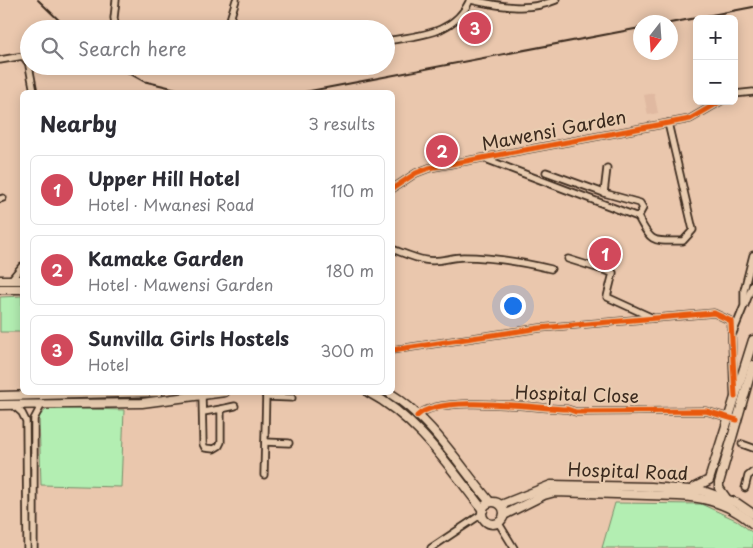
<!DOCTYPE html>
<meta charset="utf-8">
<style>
body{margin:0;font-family:"Playpen Sans",sans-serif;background:#f2f2f3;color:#2b2b33}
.controls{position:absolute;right:15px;top:15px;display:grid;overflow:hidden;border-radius:8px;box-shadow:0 2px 12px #0003}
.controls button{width:45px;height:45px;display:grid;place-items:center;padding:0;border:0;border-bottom:1px solid #e1e1e2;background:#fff;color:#2b2b33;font:25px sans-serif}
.compass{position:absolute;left:633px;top:15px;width:45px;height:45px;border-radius:50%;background:#fff;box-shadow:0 2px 12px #0003;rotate:197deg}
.you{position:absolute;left:512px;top:305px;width:18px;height:18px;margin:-12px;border:4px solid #fff;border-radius:50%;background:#1a73e8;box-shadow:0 0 0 8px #1a73e833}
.badge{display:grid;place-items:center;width:32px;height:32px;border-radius:50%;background:#d1495b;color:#fff;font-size:16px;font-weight:700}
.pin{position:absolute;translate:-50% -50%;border:2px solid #fff;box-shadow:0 1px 5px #0006}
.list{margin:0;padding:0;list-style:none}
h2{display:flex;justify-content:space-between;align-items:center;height:65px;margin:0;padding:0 20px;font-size:21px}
h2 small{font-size:16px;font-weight:400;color:#7c7c81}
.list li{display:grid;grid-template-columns:32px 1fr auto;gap:15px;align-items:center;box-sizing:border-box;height:70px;margin:0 10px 10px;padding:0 10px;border:1px solid #e1e1e2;border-radius:8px}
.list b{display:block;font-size:19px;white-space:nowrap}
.list p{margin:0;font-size:16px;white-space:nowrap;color:#7c7c81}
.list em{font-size:16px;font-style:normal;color:#7c7c81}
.icon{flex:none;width:28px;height:28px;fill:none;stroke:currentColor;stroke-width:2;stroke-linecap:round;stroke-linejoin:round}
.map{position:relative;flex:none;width:753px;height:548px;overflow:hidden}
.search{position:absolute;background:#fff;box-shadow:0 2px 12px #0003;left:20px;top:20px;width:375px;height:55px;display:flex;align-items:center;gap:12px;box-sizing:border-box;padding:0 18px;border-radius:28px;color:#7c7c81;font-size:19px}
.panel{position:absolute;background:#fff;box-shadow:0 2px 12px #0003;left:20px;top:90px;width:375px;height:305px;border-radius:8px}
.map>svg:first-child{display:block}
.built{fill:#e0b9a1}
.green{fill:#b3eeb2;stroke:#778c68}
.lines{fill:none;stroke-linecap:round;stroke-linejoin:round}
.minor-casing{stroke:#3b2a1e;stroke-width:9}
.tertiary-casing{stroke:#3b2a1e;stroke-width:11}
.minor{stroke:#e9ccb0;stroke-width:5.5}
.tertiary{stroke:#e9ccb0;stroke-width:8}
.rail{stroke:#3b2a1e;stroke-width:2}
.cycleway-casing{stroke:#e9ccb0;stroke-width:8}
.cycleway{stroke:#e8590c;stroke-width:5}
.labels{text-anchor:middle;stroke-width:4.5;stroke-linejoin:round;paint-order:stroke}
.street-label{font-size:18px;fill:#3b2a1e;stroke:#e9ccb0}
</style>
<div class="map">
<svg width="753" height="548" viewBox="0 0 753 548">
<rect width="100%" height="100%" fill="#eac7ad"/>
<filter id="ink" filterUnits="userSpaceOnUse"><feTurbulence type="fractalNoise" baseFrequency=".02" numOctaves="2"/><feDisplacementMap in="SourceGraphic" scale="10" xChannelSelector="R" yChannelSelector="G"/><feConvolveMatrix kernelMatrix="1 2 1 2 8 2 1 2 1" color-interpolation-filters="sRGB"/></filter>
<g filter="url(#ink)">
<polygon class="built" points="654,93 658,113 648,115 644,95"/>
<g class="green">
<polygon points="22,296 22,332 0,332 0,297"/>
<polygon points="48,408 124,410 121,487 41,485 39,416"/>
<polygon points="615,503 701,504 736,520 753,533 753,548 602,548"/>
</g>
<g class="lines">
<g class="minor-casing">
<g id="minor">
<polyline points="116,0 114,18 116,29"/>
<path d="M471,0C499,6 528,12 556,0"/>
<polyline points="227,29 236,0"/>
<path d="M386,41C420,35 454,35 470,0"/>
<polyline points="0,60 23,56 29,64"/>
<polyline points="29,66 34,92"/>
<polyline points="734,94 753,92"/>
<polyline points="488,160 638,217"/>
<polyline points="546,172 604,193 640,203 643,208 638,217"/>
<polyline points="392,189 416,173 429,168 690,119 721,101"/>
<polyline points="604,193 607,168"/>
<polyline points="0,199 3,198"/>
<path d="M638,217C652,244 653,241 683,241L693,230L668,123"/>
<path d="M392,249C403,253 414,258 425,260C440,263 450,257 463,257C492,257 522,262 551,269"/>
<polyline points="568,259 613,273 607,297 653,318"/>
<polyline points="10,281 22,266"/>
<polyline points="745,305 753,284"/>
<polyline points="733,333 744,306 744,290 753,255"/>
<polyline points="392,350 540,328 714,313 731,321 734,395"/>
<polyline points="202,395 203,444 205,448 214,449 219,446 221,442 221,409 203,412"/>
<polyline points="266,397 292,398"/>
<polyline points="13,405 22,413 26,421 27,548"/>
<polyline points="221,409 235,406"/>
<path d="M417,416C438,394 535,408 567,409L576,412L706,411L737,420"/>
<polyline points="265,442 289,443"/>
<polyline points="742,444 753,448"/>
<polyline points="264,475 266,392"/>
<polyline points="745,488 748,476 753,472"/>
<polyline points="498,522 514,548"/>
<polyline points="34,548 34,419 42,404"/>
<polyline points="431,548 482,514"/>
</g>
</g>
<g class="tertiary-casing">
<g id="tertiary">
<polyline points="0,280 22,280"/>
<polyline points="0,289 22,289"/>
<path d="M368,392C418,418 449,467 483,510"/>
<path d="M388,392C430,417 459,465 490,502"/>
<polyline points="0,396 158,392"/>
<polyline points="0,405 142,403 225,392"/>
<polyline points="695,487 709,480 753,340"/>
<polyline points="726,498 719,488 719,483 753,365"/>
<circle cx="493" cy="513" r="11"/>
<polyline points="501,505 551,485 651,487 703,491 737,503 753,514"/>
<path d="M504,515L544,495L555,492L678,496C705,497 732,505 753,524"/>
</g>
</g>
<use href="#minor" class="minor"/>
<use href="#tertiary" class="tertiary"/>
<g class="rail">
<polyline points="38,0 68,29"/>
<polyline points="670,23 753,7"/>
<polyline points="116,66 143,81 189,92"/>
<polyline points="305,92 640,28"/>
</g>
<g class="cycleway-casing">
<g id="cycleway">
<polyline points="392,189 416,173 429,168 690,119 721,101"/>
<polyline points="392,350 540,328 714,313 731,321 735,397"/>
<path d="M417,416C438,394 535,408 567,409L576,412L706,411L737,420"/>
</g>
</g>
<use href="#cycleway" class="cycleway"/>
</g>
</g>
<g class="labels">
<g class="street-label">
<text transform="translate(554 131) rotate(-11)" y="6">Mawensi Garden</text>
<text transform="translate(577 395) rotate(2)" y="6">Hospital Close</text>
<text transform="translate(628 472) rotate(2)" y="6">Hospital Road</text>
</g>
</g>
</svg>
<div class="controls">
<button>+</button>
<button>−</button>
</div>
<svg class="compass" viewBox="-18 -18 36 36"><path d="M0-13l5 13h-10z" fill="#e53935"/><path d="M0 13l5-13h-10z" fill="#7c7c81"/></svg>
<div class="you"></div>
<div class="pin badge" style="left:605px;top:254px">1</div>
<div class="pin badge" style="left:442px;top:151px">2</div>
<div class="pin badge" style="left:475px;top:28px">3</div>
<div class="search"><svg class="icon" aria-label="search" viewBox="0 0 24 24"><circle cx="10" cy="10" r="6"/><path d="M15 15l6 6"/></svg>Search here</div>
<section class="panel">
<h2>Nearby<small>3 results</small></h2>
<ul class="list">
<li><span class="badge">1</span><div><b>Upper Hill Hotel</b><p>Hotel · Mwanesi Road</p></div><em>110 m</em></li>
<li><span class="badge">2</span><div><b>Kamake Garden</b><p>Hotel · Mawensi Garden</p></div><em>180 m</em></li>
<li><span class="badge">3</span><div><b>Sunvilla Girls Hostels</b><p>Hotel</p></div><em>300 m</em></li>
</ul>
</section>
</div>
